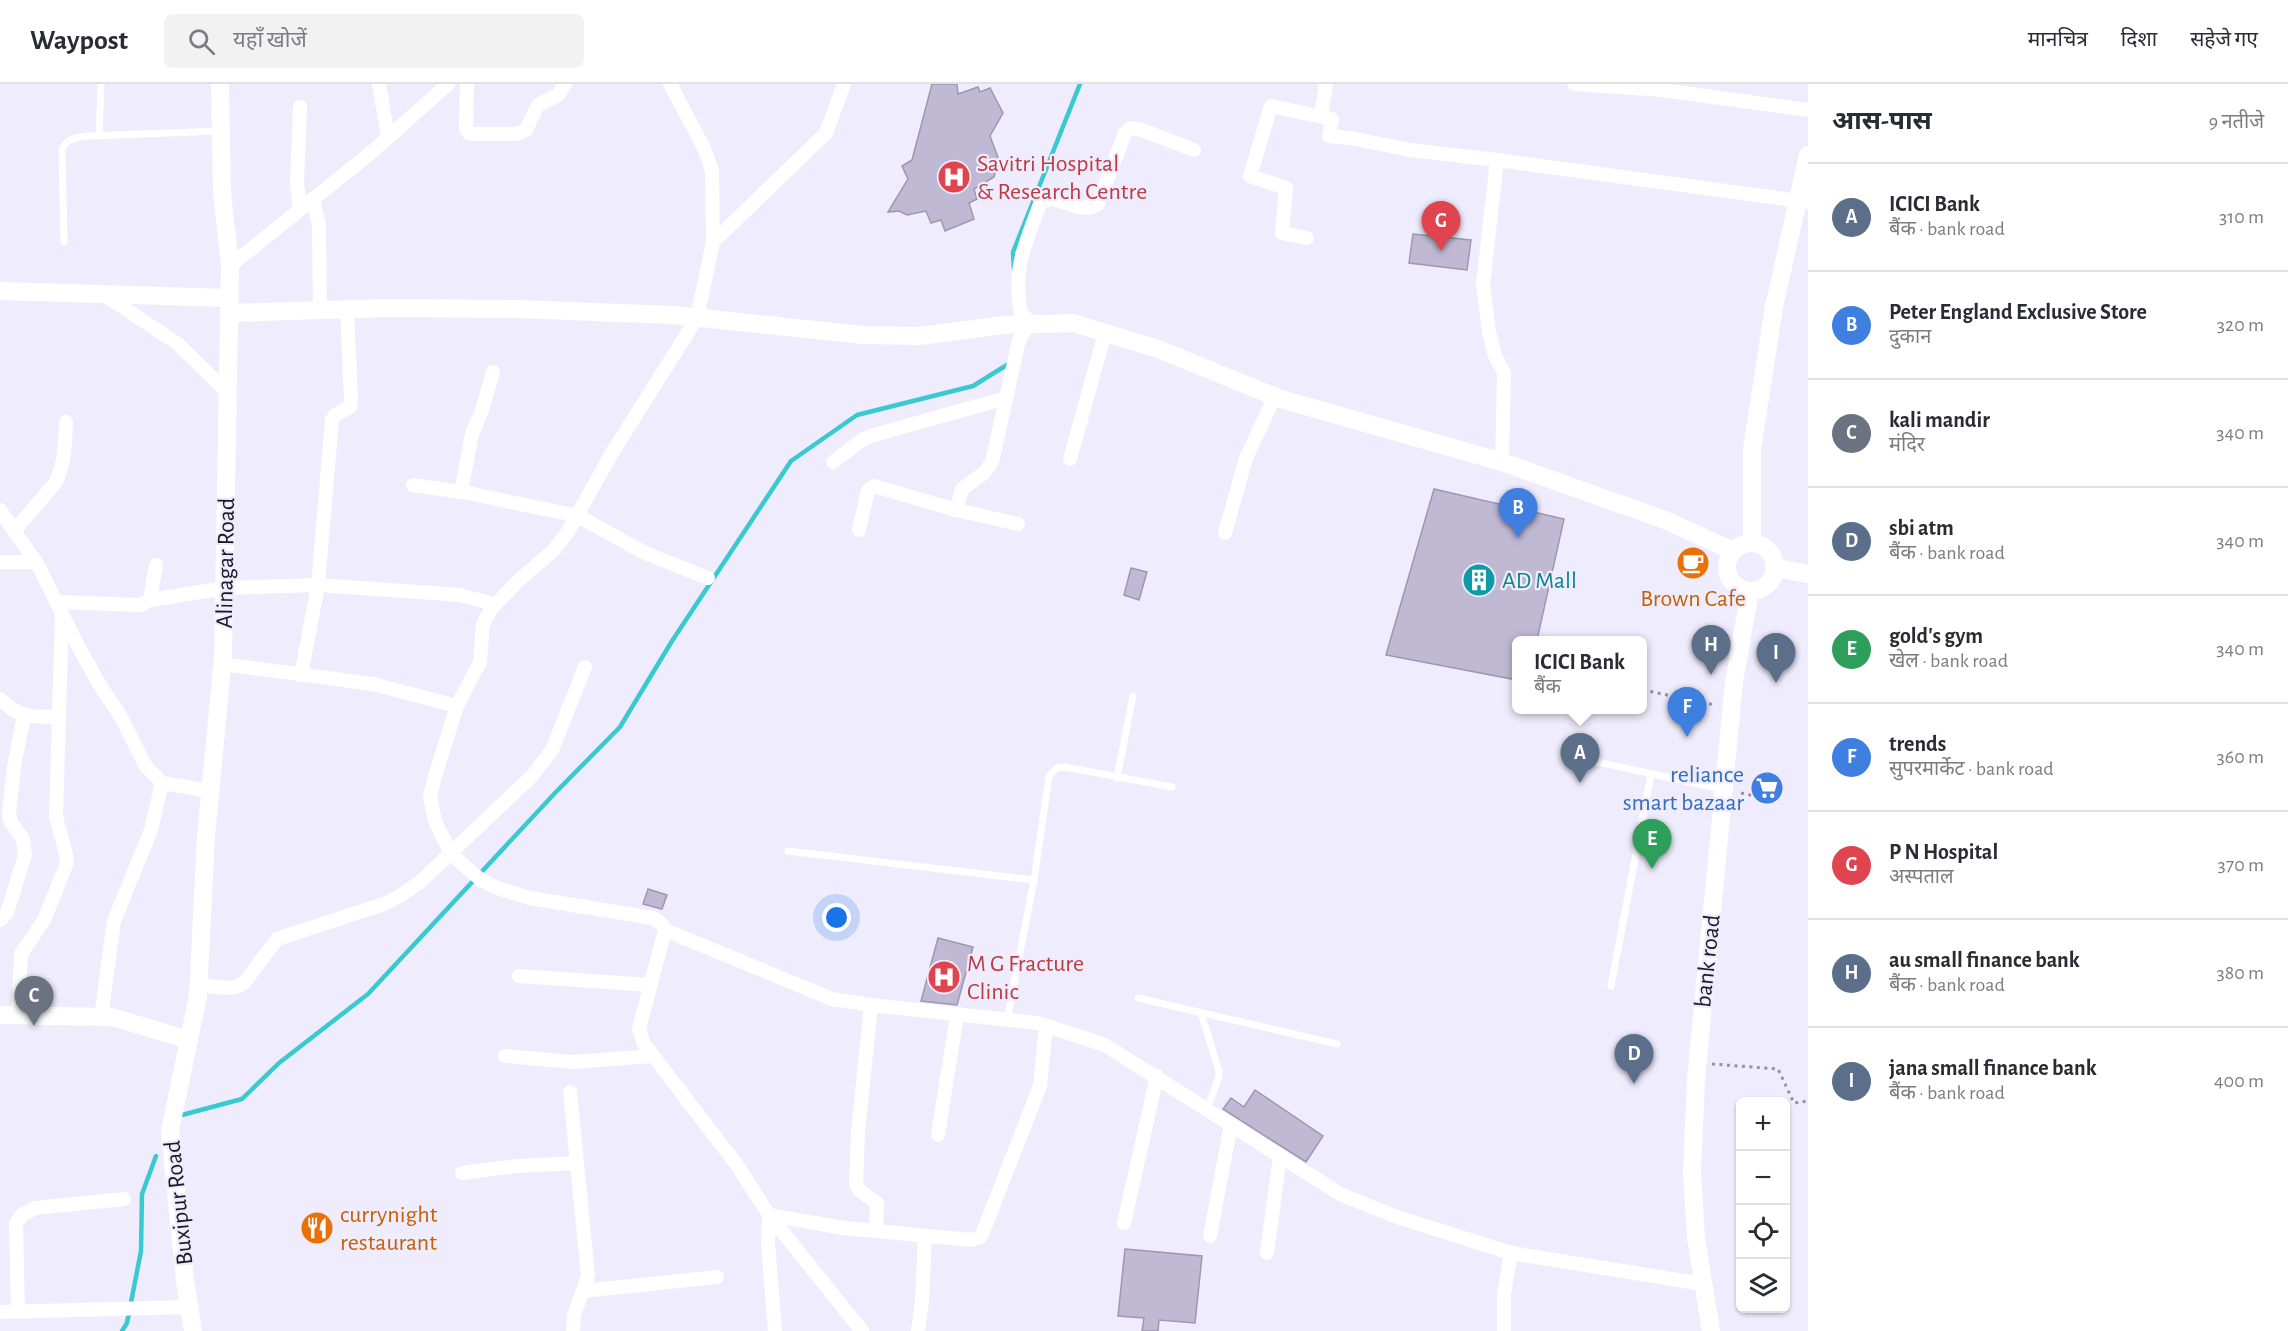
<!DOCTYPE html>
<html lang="hi">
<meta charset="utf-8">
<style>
body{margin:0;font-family:"Alegreya Sans","Noto Sans Devanagari",sans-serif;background:#f2f2f3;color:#2b2b33}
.controls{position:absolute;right:18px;bottom:18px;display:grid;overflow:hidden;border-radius:9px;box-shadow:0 2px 4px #0004}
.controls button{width:54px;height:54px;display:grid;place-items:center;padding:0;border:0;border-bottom:2px solid #e1e1e2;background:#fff;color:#2b2b33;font:30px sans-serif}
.you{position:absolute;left:837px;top:834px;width:21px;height:21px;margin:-15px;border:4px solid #fff;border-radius:50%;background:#1a73e8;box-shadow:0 0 0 9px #1a73e833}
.badge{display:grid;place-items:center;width:39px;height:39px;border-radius:50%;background:#329245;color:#fff;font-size:20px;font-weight:700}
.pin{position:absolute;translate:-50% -50px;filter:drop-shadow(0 2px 3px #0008)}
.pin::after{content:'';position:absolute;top:32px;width:21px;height:18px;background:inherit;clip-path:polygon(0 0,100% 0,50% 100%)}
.popup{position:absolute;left:1512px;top:552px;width:135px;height:78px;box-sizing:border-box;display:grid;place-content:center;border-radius:9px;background:#fff;filter:drop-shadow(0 2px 4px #0005);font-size:20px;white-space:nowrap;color:#7c7c81}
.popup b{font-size:22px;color:#2b2b33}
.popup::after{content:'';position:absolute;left:50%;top:100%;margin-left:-12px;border:12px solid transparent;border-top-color:#fff}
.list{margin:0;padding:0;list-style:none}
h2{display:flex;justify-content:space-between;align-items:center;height:78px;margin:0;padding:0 24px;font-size:26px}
h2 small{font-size:20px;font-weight:400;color:#7c7c81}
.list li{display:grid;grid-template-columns:39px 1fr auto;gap:18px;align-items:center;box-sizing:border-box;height:108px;padding:0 24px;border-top:2px solid #e1e1e2}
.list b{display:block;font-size:22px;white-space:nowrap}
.list p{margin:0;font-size:20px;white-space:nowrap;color:#7c7c81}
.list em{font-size:20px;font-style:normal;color:#7c7c81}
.icon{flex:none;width:33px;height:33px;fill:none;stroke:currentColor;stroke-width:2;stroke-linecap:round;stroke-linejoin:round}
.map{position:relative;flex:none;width:1808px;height:1247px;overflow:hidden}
header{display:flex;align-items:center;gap:36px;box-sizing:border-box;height:84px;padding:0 30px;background:#fff;border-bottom:2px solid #e1e1e2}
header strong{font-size:28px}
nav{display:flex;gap:33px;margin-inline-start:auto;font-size:21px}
.search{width:420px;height:54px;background:#f2f2f3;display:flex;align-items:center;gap:15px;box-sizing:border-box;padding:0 21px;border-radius:9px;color:#7c7c81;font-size:22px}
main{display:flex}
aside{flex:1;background:#fff}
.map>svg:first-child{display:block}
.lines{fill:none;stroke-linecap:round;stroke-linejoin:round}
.stream{stroke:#39c9d1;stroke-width:4.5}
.building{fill:#bfb9d4;stroke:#9d97b1;stroke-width:1.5}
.path{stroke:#9592a0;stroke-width:3;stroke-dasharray:3 4.5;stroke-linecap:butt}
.lane{stroke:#fff;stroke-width:7}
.street{stroke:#fff;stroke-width:14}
.secondary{stroke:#fff;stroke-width:18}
.labels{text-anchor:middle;stroke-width:4.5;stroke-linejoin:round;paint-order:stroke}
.health-label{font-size:24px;fill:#be3a42;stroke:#efecfd;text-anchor:start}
.street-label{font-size:24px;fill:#1c1923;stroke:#efecfd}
.culture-label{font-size:24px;fill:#0d838f;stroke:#efecfd;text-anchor:start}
.food-label{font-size:24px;fill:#c56008;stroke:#efecfd}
.shop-label{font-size:24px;fill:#366cbe;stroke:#efecfd;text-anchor:end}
</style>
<header>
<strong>Waypost</strong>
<div class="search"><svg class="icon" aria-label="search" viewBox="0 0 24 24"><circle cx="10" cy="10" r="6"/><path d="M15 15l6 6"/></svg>यहाँ खोजें</div>
<nav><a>मानचित्र</a><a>दिशा</a><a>सहेजे गए</a></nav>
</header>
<main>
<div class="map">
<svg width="1808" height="1247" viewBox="0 0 1808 1247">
<rect width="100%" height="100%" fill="#efecfd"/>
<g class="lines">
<g class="stream">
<polyline points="1014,185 1013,168 1080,0"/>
<polyline points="182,1031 242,1015 279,979 368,910 555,709 620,643 672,557 791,377 857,331 973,302 1010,279"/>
<polyline points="122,1247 127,1239 141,1167 142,1110 156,1072"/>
</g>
</g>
<g class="building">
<polygon points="932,0 957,0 958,10 978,3 980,8 990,4 1003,29 990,52 999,76 994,93 974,105 977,115 969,119 974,135 945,147 941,136 931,139 926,127 907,131 899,127 888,128 908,95 902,82 912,76"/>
<polygon points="1413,150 1471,156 1467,186 1409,179"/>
<polygon points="1434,405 1564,435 1537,556 1517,556 1517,596 1386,571"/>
<polygon points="1131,484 1147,488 1139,516 1124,511"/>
<polygon points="648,805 667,811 662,825 643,820"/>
<polygon points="938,854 973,863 957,921 921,917"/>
<polygon points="1255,1006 1323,1052 1306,1078 1223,1025 1231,1014 1244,1023"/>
<polygon points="1125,1165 1202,1172 1195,1239 1159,1236 1158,1247 1142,1247 1144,1234 1118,1232"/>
</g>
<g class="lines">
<g class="path">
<polyline points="1643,606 1715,621"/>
<polyline points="1741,709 1768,715"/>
<polyline points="1712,980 1778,985 1794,1019 1808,1017"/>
</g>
<g class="lane">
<polyline points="99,52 101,0"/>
<path d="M64,158L62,66C66,53 78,54 90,52L220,47"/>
<polyline points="1565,671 1722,705"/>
<polyline points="1117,694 1133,612"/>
<polyline points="788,767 1034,796"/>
<polyline points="1611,902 1651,690"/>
<polyline points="1138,914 1337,960"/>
<polyline points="1201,929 1219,987 1219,993 1207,1025"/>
<polyline points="1007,936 1034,796 1049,692 1057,684 1065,683 1172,703"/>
</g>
<g class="street">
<polyline points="379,0 388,53"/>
<polyline points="467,0 466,45 469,49 473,50 516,50 526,46 538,21 558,11 565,0"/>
<polyline points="670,0 704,64 712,87 713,158 697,234 612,369 567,449 554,466 518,497 491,525 483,540 480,578 457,622 435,692 430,713 435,737 451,770 481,796 497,804 530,814 653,834 663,841 665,846 639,945 644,960 737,1081 769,1131 768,1159 775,1247"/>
<polyline points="1574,0 1662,6 1808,26"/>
<polyline points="300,23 297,99 300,125"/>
<polyline points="1321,32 1326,0"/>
<polyline points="1497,76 1808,118"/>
<polyline points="313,115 319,142 320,226"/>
<polyline points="1307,154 1282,149 1286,104 1250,92 1271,22 1332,35 1329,52 1356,55 1410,66 1497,76 1483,201 1489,247 1495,272 1504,289 1502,378"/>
<polyline points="713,158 826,49 844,0"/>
<polyline points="230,182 373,67 448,0"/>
<polyline points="103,210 178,260 228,309"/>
<path d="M1034,240L1021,230C1012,186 1025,161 1040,120L1052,114C1067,119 1084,129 1098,120L1125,49L1131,44L1142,46L1194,66"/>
<polyline points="1070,375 1105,249"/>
<polyline points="833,378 862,356 874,351 1006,314"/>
<polyline points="413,401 468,409 578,432 645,469 708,494"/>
<polyline points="461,408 472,350 482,326 493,288"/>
<polyline points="0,426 39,483 79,564 101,603 121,633 145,681 162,699 211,707"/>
<polyline points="956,426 962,405 984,389 992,378 1019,256 1029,240"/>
<polyline points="859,446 868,406 874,402 956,426 1018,440"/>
<path d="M14,447L56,398C65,379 65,359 66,338"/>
<polyline points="1225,449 1246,374 1275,312"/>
<polyline points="0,478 36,478"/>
<polyline points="150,516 225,504 318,501 460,511 494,520"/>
<polyline points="56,518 141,521 150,516 156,481"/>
<polyline points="222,580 373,600 457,622"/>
<polyline points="301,591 318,501 332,336 335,331 350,323 351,317 347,225"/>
<path d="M0,615C23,636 29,632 59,633"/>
<polyline points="0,836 7,829 25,771 23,755 11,738 9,731 14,682 24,632"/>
<polyline points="665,846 832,915 871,921"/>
<polyline points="519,892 650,901"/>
<path d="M199,900C214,902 230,908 244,899L277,855L384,820L400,812L420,798L532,692L552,666L585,583"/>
<polyline points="18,931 21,870 44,836 67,779 66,770 56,733 62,529"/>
<polyline points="101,933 114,837 151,746 162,699"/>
<polyline points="505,972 573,978 653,972"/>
<polyline points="570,1008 588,1192 574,1231 573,1247"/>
<polyline points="938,1051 957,931"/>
<polyline points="462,1089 517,1082 577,1079"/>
<polyline points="769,1131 844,1144 971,1156 980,1153 983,1148 1040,1002 1046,942"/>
<polyline points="769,1131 862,1247"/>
<polyline points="1124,1139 1157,992"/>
<polyline points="876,1147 877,1119 859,1106 856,1099 858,1048 871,921 1038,939 1105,961 1340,1110 1397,1133 1511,1169 1703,1200"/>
<polyline points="1210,1152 1231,1040"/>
<polyline points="1267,1169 1280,1072"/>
<polyline points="583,1207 717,1193"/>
<polyline points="18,1227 16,1140 22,1131 35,1124 124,1115"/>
<polyline points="0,1228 189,1223"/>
<polyline points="918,1247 922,1218 925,1152"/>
<polyline points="1504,1247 1504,1210 1511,1169"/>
</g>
<g class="secondary">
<polyline points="0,207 230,214"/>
<polyline points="230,229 389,224 517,225 673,231 863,251 920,252 1004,241 1073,239 1158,265 1281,315 1502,378 1665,436 1733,467"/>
<polyline points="1752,459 1752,365 1774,223 1808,71"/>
<circle cx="1751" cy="483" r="24"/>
<polyline points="1774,484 1808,490"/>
<polyline points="0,931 112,933 189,956"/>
<polyline points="193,1247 185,1197 170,1047 198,912 206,753 223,573 230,182 222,109 220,0"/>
<polyline points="1711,1247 1696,1154 1692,1089 1696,995 1734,598 1750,507"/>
</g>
</g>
<defs>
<g id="hospital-disc" transform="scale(1.725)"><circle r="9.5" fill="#e0444e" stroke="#efecfd"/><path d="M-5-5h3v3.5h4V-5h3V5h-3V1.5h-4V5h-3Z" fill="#fff"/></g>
<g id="cafe-disc" transform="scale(1.725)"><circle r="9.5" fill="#e8710a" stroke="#efecfd"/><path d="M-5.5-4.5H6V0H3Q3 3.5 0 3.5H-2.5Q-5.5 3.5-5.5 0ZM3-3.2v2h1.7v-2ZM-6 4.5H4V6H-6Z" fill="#fff"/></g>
<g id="building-disc" transform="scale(1.725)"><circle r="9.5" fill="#0f9aa8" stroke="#efecfd"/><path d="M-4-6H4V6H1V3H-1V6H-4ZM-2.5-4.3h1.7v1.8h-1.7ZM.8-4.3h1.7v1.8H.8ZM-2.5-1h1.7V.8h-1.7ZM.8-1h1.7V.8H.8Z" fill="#fff"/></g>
<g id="supermarket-disc" transform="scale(1.725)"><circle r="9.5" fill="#3f7fe0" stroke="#efecfd"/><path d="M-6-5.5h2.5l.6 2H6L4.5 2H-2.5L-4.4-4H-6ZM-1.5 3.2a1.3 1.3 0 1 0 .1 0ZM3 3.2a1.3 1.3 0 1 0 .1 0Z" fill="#fff"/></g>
<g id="restaurant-disc" transform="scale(1.725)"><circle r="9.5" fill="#e8710a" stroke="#efecfd"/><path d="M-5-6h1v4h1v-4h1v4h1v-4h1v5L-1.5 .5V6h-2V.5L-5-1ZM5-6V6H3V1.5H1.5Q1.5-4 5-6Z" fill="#fff"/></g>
</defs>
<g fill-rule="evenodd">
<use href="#hospital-disc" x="954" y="93"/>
<use href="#cafe-disc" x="1693" y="479"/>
<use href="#building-disc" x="1479" y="496"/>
<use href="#supermarket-disc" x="1767" y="704"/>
<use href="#hospital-disc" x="944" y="893"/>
<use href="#restaurant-disc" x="317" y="1144"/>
</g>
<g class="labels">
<g class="health-label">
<text x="977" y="87">Savitri Hospital<tspan x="977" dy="28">&amp; Research Centre</tspan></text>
<text x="967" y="887">M G Fracture<tspan x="967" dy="28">Clinic</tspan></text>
</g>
<g class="street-label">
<text transform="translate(225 479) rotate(-89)" y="8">Alinagar Road</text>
<text transform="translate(1707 877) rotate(-84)" y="8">bank road</text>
<text transform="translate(178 1119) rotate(-96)" y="8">Buxipur Road</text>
</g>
<g class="culture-label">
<text x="1502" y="504">AD Mall</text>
</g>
<g class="food-label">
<text x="1693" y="522">Brown Cafe</text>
<text x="340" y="1138" text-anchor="start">currynight<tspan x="340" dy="28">restaurant</tspan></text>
</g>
<g class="shop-label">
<text x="1744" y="698">reliance<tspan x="1744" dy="28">smart bazaar</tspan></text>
</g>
</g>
</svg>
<div class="controls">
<button>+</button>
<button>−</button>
<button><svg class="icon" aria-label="locate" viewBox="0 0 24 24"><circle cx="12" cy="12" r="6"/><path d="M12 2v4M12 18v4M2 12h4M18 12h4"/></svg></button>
<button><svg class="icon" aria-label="layers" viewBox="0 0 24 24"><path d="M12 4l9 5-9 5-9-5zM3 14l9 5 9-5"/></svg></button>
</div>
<div class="you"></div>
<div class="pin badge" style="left:1580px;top:699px;background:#5c6f8a">A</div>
<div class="popup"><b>ICICI Bank</b>बैंक</div>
<div class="pin badge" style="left:1518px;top:454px;background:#3f7fe0">B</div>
<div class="pin badge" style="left:34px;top:942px;background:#6b7280">C</div>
<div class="pin badge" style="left:1634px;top:1000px;background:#5c6f8a">D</div>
<div class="pin badge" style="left:1652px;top:785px;background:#2e9e5b">E</div>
<div class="pin badge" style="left:1687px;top:653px;background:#3f7fe0">F</div>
<div class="pin badge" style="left:1441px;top:167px;background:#e0444e">G</div>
<div class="pin badge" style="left:1711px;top:591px;background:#5c6f8a">H</div>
<div class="pin badge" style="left:1776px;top:599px;background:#5c6f8a">I</div>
</div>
<aside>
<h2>आस-पास<small>9 नतीजे</small></h2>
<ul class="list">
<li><span class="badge" style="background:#5c6f8a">A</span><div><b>ICICI Bank</b><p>बैंक · bank road</p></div><em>310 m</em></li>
<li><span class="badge" style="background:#3f7fe0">B</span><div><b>Peter England Exclusive Store</b><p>दुकान</p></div><em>320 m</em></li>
<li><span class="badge" style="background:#6b7280">C</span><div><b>kali mandir</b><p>मंदिर</p></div><em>340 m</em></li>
<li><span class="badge" style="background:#5c6f8a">D</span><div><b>sbi atm</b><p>बैंक · bank road</p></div><em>340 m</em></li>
<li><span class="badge" style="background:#2e9e5b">E</span><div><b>gold's gym</b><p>खेल · bank road</p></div><em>340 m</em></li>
<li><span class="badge" style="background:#3f7fe0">F</span><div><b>trends</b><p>सुपरमार्केट · bank road</p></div><em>360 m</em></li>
<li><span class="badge" style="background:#e0444e">G</span><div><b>P N Hospital</b><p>अस्पताल</p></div><em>370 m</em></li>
<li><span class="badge" style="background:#5c6f8a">H</span><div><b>au small finance bank</b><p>बैंक · bank road</p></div><em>380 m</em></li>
<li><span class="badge" style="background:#5c6f8a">I</span><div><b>jana small finance bank</b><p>बैंक · bank road</p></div><em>400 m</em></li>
</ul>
</aside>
</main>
